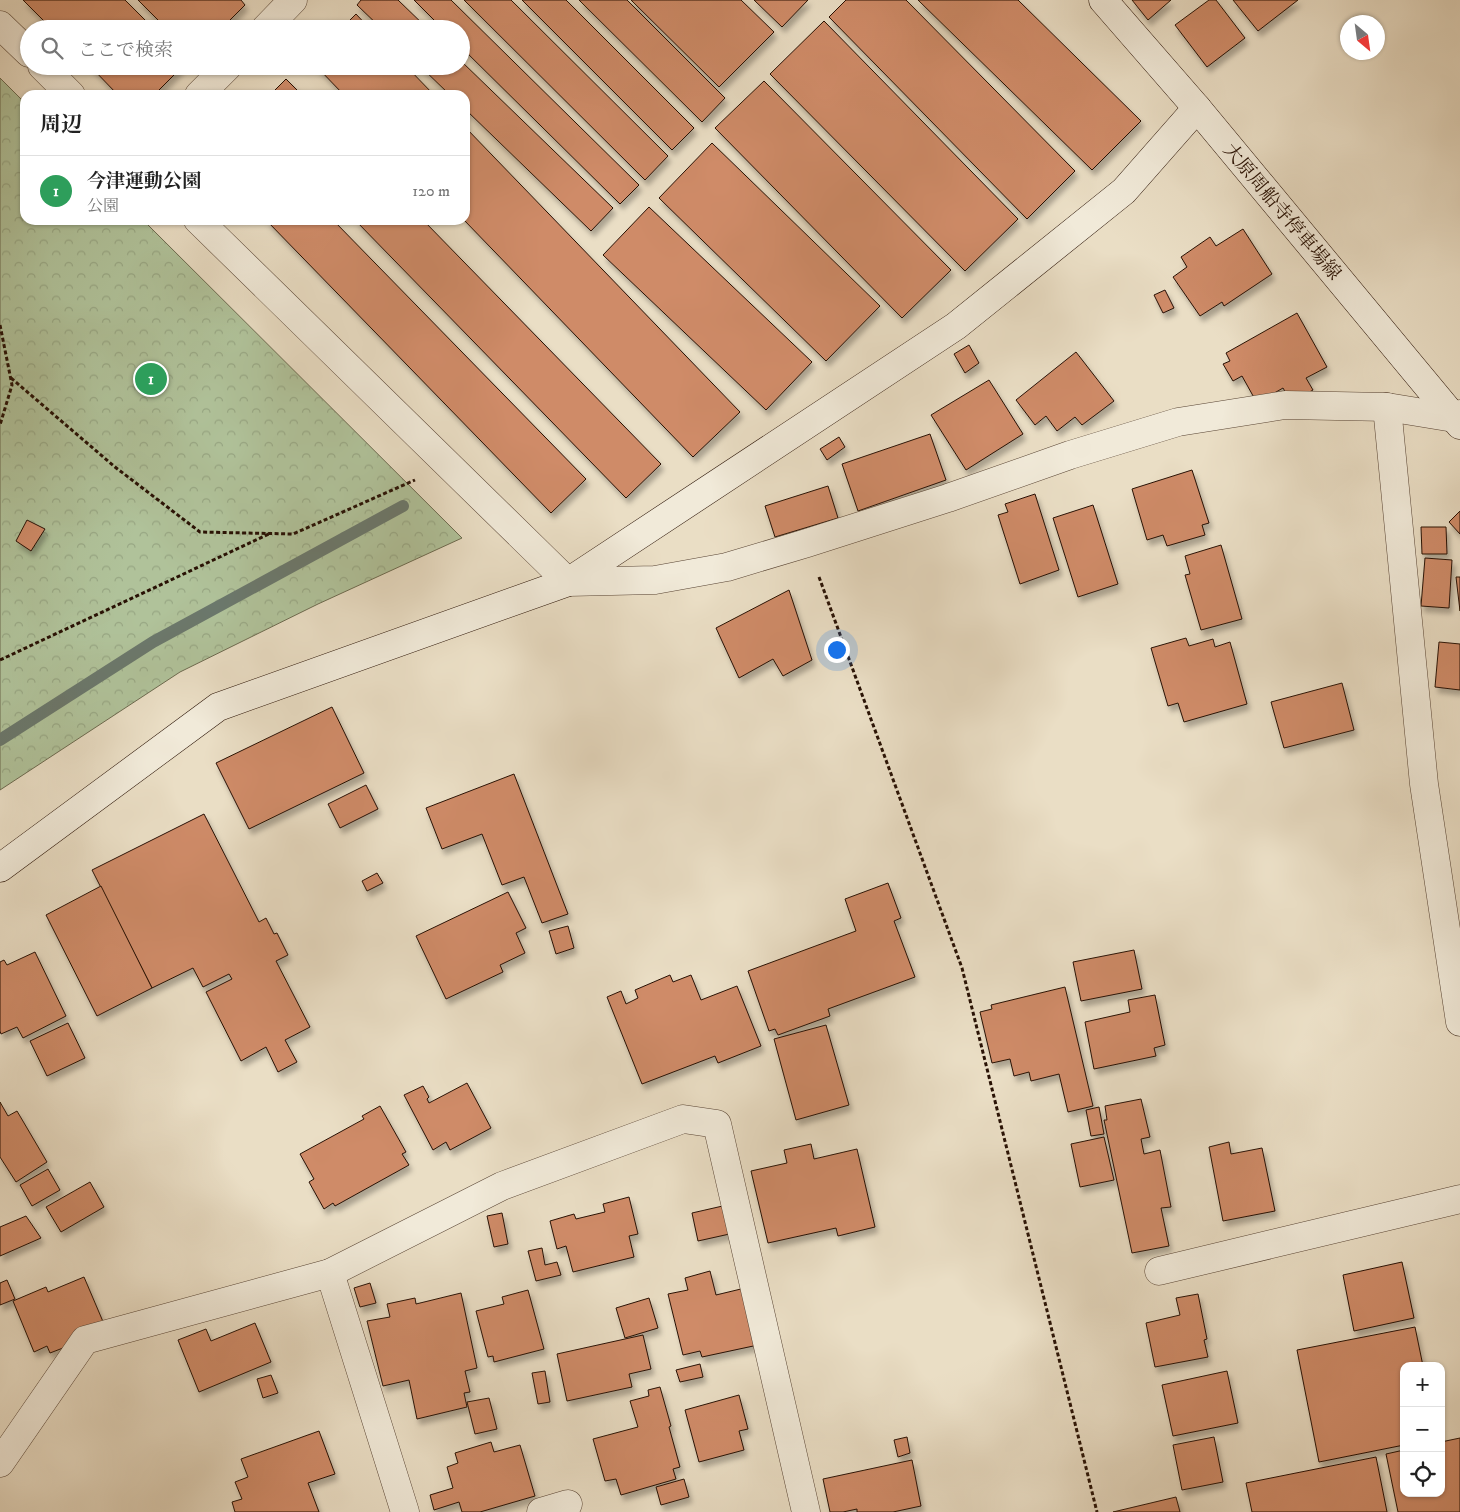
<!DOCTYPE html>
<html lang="ja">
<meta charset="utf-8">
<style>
body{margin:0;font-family:"IM FELL DW Pica","Noto Serif JP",serif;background:#f2f2f2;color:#222}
.controls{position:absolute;right:15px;bottom:15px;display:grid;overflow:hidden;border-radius:10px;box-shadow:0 1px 4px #0004}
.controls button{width:45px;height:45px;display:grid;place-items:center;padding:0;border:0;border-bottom:1px solid #e0e0e0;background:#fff;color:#222;font:25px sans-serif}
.compass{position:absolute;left:1340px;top:15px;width:45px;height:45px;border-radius:50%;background:#fff;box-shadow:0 1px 4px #0004;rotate:151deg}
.you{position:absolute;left:836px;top:649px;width:18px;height:18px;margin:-12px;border:4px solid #fff;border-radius:50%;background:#1a73e8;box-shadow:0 0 0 8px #1a73e833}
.badge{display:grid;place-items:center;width:32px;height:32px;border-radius:50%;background:#7c3aed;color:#fff;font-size:16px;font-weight:700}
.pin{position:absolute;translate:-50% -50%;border:2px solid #fff;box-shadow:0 1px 5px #0006}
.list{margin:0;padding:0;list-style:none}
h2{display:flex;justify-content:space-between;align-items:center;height:65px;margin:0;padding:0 20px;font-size:21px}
h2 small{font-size:16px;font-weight:400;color:#767676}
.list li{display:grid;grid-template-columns:32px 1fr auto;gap:15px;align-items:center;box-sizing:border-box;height:70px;padding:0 20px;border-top:1px solid #e0e0e0}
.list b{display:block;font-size:19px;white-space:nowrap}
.list p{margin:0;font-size:16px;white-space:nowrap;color:#767676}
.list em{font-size:16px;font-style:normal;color:#767676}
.icon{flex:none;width:28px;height:28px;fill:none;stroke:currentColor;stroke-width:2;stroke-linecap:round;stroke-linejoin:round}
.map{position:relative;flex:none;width:1460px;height:1512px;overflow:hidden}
.search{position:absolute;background:#fff;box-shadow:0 1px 4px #0004;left:20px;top:20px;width:450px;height:55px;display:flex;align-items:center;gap:12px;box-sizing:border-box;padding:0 18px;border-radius:28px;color:#767676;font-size:19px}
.panel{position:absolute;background:#fff;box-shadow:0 1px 4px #0004;left:20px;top:90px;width:450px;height:135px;border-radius:15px}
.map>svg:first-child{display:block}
.park{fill:url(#park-crowns);stroke:#6c6a4f}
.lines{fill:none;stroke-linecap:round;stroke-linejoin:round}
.stream{stroke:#6b786c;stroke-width:12}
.building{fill:#cf8b67;stroke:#281104;filter:url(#shadow)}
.street-casing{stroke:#584434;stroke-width:29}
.secondary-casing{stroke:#281104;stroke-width:29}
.path{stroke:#281104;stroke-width:3;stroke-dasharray:4 2.5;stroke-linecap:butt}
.street{stroke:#f1ead9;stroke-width:28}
.secondary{stroke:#f1ead9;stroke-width:28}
.labels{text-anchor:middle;stroke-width:4;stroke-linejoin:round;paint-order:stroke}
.street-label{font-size:19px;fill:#281104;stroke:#f1ead9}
</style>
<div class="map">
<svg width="1460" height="1512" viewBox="0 0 1460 1512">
<defs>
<pattern id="park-crowns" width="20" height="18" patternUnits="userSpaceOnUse" patternTransform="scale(1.25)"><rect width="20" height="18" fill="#b0c29a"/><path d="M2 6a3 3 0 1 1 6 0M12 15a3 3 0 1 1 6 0" fill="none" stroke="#97a683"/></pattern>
<filter id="shadow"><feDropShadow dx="3" dy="5.5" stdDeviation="2.5" flood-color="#0004"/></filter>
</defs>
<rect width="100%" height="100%" fill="#eadec5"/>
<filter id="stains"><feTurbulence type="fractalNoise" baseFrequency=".004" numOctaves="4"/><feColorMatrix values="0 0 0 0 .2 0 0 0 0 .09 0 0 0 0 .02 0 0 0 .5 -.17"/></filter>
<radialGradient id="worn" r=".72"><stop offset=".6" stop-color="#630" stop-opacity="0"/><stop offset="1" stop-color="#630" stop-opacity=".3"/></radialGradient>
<polygon class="park" points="0,78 25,103 25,220 143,220 462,538 318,604 180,672 0,790"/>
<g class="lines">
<polyline class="stream" points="0,740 153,642 403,506"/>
</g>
<g class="building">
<polygon points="23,0 125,0 154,29 52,29"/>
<polygon points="138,0 241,0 245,5 221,29 167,29"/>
<polygon points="361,0 398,0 428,29 382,29 357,5"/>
<polygon points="414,0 451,0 639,185 620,204 461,47 461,29 443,29"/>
<polygon points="464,0 511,0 668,156 645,180"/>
<polygon points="522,0 566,0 694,128 672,150"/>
<polygon points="579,0 627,0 725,98 702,122"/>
<polygon points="631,0 741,0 774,32 719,87"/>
<polygon points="754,0 808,0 782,27"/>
<polygon points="846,0 906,0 1075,171 1027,219 829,17"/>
<polygon points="918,0 1018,0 1141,121 1092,170"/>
<polygon points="1132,0 1171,0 1148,20"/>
<polygon points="1209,0 1216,0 1245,38 1207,67 1175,25"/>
<polygon points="1233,0 1298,0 1258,31"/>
<polygon points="356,14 370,29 341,29"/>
<polygon points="824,21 1018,219 965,271 770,74"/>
<polygon points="461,61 613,208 591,231 465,109 465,95 450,95 420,66 461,66"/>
<polygon points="90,66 183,66 154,95 118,95"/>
<polygon points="316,66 406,66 434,95 344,95"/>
<polygon points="286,79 302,95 270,95"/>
<polygon points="764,81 951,270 902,318 715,128"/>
<polygon points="465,127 740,412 693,457 464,220"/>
<polygon points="712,143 880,306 826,361 659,198"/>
<polygon points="649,207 812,362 766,410 603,255"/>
<polygon points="266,220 333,220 586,479 551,513"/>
<polygon points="355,220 423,220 661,464 626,498"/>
<polygon points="1243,229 1272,274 1224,306 1222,302 1200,316 1173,277 1187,267 1181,257 1210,237 1216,246"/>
<polygon points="1165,290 1174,308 1163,313 1154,295"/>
<polygon points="1297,313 1327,367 1306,378 1313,390 1291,402 1283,388 1257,403 1242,376 1233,381 1223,364 1230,361 1226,353"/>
<polygon points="969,345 979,363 965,373 954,354"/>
<polygon points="1076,352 1114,401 1082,425 1075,417 1057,431 1046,416 1035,425 1016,400"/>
<polygon points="989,380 1023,434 966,470 931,415"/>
<polygon points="930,434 946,480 858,511 842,464"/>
<polygon points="839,437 845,447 827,460 820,449"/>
<polygon points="1192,470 1209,523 1202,525 1205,535 1167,546 1163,535 1147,540 1132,489"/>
<polygon points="828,486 838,518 775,537 765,506"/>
<polygon points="1035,494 1059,570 1020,584 998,515 1008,512 1005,504"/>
<polygon points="1093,505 1118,584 1078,597 1053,518"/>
<polygon points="1460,511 1460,534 1449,522"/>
<polygon points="27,520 45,529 31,551 16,541"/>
<polygon points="1421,527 1446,527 1447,554 1422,554"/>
<polygon points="1221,545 1242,619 1201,630 1185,575 1190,574 1185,556"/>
<polygon points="1425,558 1452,560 1449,608 1421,606"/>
<polygon points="1456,577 1460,577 1460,611"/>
<polygon points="789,590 812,660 783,676 773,659 739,678 716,628"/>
<polygon points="1186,638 1189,646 1213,639 1215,647 1230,642 1247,704 1184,722 1178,703 1168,706 1151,648"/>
<polygon points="1439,642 1460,644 1460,690 1435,687"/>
<polygon points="1342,683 1354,730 1284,748 1271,702"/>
<polygon points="332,707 364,773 249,829 216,763"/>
<polygon points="514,774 568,914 542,923 524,877 502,885 482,834 442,849 426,808"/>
<polygon points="366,785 378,809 340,828 328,804"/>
<polygon points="204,814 259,922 266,918 274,934 277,933 288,955 276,961 310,1027 285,1040 297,1062 278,1072 266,1047 241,1061 206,992 232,979 229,974 203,987 193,968 152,988 92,870"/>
<polygon points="377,873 383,883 367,891 362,881"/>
<polygon points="888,883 901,918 894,921 915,977 828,1009 830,1016 778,1035 775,1029 769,1031 748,971 856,931 845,899"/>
<polygon points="101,886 152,988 97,1016 46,915"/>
<polygon points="508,892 526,928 516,933 525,953 500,965 503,972 446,999 416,936"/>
<polygon points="568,926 574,948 556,954 549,931"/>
<polygon points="1134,950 1142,989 1081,1001 1073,962"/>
<polygon points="35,952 66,1016 23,1038 17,1027 1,1034 0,1031 0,962 4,960 7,965"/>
<polygon points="670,975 673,982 691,975 701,1000 737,986 761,1046 718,1063 715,1056 642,1084 607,997 621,991 626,1004 638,998 635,990"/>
<polygon points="1065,987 1093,1106 1068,1112 1059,1074 1031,1081 1029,1072 1014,1076 1010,1059 992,1063 980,1012 992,1009 991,1005"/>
<polygon points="1155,995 1165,1045 1154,1048 1156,1056 1094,1069 1085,1022 1130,1012 1128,1000"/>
<polygon points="68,1023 85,1058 47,1076 30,1041"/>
<polygon points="826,1025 849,1105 796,1120 774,1039"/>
<polygon points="467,1083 491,1128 450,1150 446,1142 433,1150 404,1095 423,1086 429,1097 427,1099 429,1103"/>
<polygon points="1141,1099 1150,1137 1141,1139 1144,1154 1160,1150 1171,1207 1161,1208 1169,1246 1132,1253 1104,1120 1107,1120 1105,1106"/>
<polygon points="0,1102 8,1116 17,1111 47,1162 16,1182 0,1157"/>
<polygon points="380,1106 406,1152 402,1154 409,1165 335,1206 333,1203 324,1209 309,1182 314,1179 300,1154 364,1119 362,1116"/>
<polygon points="1099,1107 1104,1134 1091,1136 1086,1110"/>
<polygon points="1104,1137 1114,1180 1080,1187 1071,1144"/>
<polygon points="1229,1142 1231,1154 1262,1148 1275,1211 1223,1221 1209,1147"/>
<polygon points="811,1144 814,1159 857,1149 875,1227 838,1236 836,1228 768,1243 751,1171 787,1163 784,1150"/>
<polygon points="48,1169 60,1190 32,1206 20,1185"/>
<polygon points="90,1182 104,1207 61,1232 46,1207"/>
<polygon points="629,1197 638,1234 629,1236 634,1257 573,1272 566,1246 557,1249 550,1221 574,1214 576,1219 605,1212 603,1204"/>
<polygon points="727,1205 734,1233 698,1241 692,1213"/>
<polygon points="502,1213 508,1244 494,1247 487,1216"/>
<polygon points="26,1216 41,1238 0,1256 0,1227"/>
<polygon points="542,1248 545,1265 557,1262 561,1275 536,1281 528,1251"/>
<polygon points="1402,1262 1414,1318 1354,1331 1343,1275"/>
<polygon points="710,1271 716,1295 745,1288 758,1345 702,1357 700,1351 683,1355 668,1294 688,1290 685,1278"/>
<polygon points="84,1277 107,1331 50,1353 47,1346 34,1352 13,1301 46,1287 48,1292"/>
<polygon points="7,1280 15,1299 0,1305 0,1283"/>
<polygon points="370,1283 376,1303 360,1307 354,1288"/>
<polygon points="528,1290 544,1349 494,1362 493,1356 488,1357 476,1311 504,1304 502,1297"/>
<polygon points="461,1293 477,1368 465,1371 470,1392 464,1393 467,1407 417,1419 409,1380 383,1386 367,1321 390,1317 387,1304 415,1298 416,1304"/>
<polygon points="1198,1294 1207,1339 1204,1340 1208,1357 1155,1367 1146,1323 1180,1315 1176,1298"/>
<polygon points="649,1298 658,1328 625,1338 616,1308"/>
<polygon points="255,1323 271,1362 199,1392 178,1340 206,1329 211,1341"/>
<polygon points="1415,1327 1423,1366 1404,1366 1404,1445 1319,1462 1297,1350"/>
<polygon points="643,1335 651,1369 629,1374 632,1387 567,1401 557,1354"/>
<polygon points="700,1364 703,1377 680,1382 676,1370"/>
<polygon points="545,1371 550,1402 538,1404 532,1373"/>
<polygon points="1227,1371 1238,1423 1173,1436 1162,1385"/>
<polygon points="271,1375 278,1393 263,1398 257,1379"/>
<polygon points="660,1387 671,1426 669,1427 680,1467 673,1469 676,1479 621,1495 616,1479 605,1481 593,1439 638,1427 630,1401 649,1396 648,1390"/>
<polygon points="739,1395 748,1429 739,1431 744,1450 699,1462 685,1410"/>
<polygon points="489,1398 497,1429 475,1434 467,1402"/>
<polygon points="319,1431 335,1474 308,1483 319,1512 235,1512 232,1502 242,1499 235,1482 248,1477 241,1459"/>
<polygon points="907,1437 910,1453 898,1457 894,1440"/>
<polygon points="1214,1437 1223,1482 1182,1490 1173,1445"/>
<polygon points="1460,1438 1460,1512 1398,1512 1386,1454 1404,1450 1404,1493 1441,1493 1441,1442"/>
<polygon points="491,1442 494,1452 520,1445 535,1496 480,1512 462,1512 459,1502 434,1510 430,1495 453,1488 447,1467 458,1463 455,1453"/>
<polygon points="1376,1457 1387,1512 1252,1512 1246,1483"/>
<polygon points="912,1460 921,1506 893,1512 857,1512 857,1509 843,1512 830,1512 823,1479"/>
<polygon points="684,1479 689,1497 661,1505 656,1487"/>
<polygon points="1176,1497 1180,1512 1113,1512"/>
</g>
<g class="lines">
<g class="street-casing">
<g id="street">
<polyline points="0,25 29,53"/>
<polyline points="265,29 293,0"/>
<polyline points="42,66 71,95"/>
<polyline points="199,95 228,66"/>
<polyline points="198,220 568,582 655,580 727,567 807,543 948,498 1070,455 1178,422 1285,405 1387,407 1454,418 1460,414"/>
<polyline points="1387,407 1424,784 1460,1022"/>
<polyline points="1159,1271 1460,1199"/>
<polyline points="330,1273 405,1512"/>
<polyline points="0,1463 85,1340 330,1273 502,1186 683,1119 717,1124 806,1512"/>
<polyline points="541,1512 568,1504"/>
</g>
</g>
<g class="secondary-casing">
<g id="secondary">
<polyline points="1103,0 1197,108 1460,425"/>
<polyline points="0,868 218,707 568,582 956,326 1124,191 1197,108"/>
</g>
</g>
<g class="path">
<polyline points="0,325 12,385 0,425"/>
<polyline points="11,378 115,467 200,532 293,534 415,480"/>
<polyline points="819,577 962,968 1097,1512"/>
<polyline points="0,660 271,533"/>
</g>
<use href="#street" class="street"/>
<use href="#secondary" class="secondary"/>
</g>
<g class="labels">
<g class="street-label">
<text transform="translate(1283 211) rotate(50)" y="7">大原周船寺停車場線</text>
</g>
</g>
<rect width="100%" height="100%" filter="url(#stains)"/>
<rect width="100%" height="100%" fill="url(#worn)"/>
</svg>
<div class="controls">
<button>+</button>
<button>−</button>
<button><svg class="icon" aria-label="locate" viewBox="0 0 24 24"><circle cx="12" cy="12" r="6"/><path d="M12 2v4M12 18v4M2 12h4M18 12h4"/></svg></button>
</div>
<svg class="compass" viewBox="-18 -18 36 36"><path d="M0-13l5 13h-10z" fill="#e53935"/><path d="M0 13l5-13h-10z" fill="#767676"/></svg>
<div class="you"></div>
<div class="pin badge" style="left:151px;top:379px;background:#2e9e5b">1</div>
<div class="search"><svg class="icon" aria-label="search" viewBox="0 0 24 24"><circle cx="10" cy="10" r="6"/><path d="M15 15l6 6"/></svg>ここで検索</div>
<section class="panel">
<h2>周辺<small></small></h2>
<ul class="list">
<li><span class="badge" style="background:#2e9e5b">1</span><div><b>今津運動公園</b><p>公園</p></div><em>120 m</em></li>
</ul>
</section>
</div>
